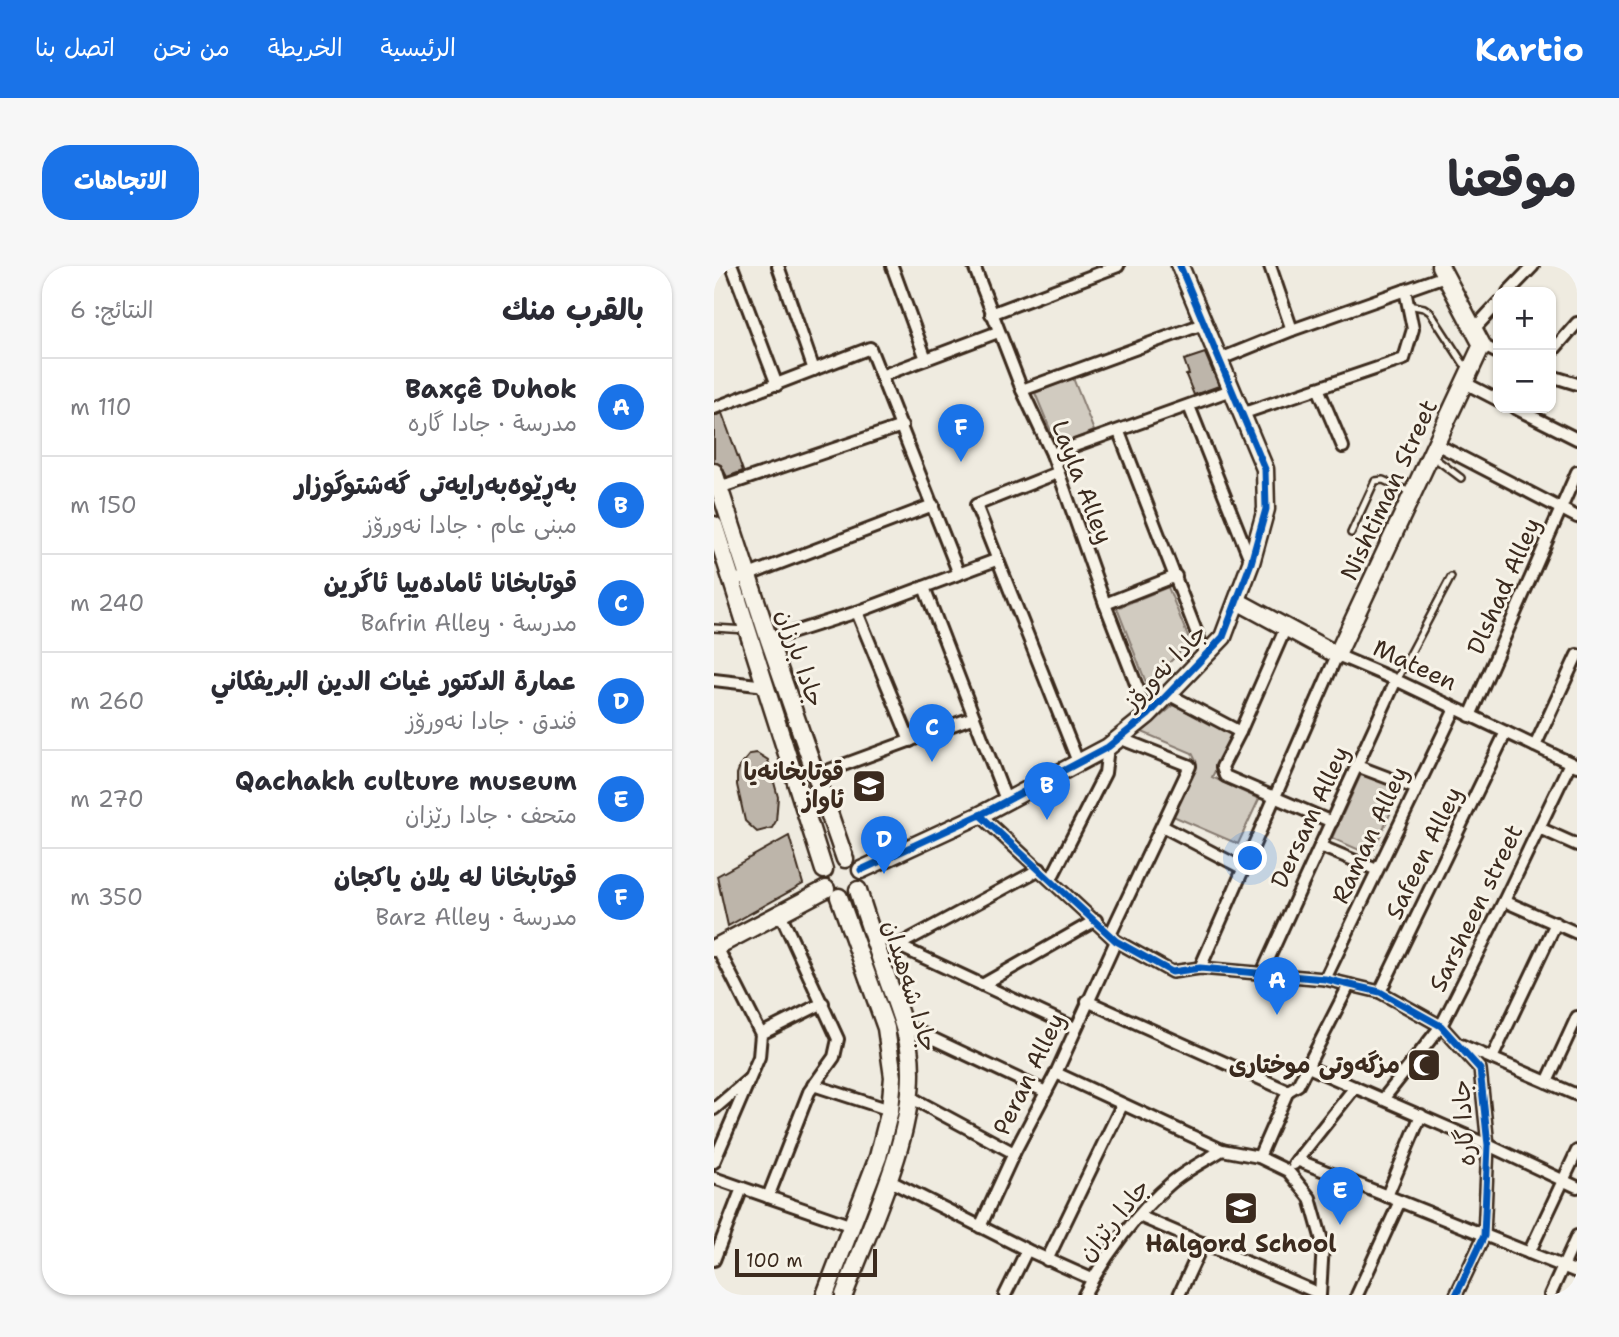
<!DOCTYPE html>
<html lang="ar">
<meta charset="utf-8">
<style>
body{margin:0;font-family:"Shantell Sans","Playpen Sans Arabic",sans-serif;background:#f7f7f7;color:#2b2b33;direction:rtl}
.controls{position:absolute;right:21px;top:21px;display:grid;overflow:hidden;border-radius:14px;box-shadow:0 2px 5px #0004}
.controls button{width:63px;height:63px;display:grid;place-items:center;padding:0;border:0;border-bottom:2px solid #e1e1e2;background:#fff;color:#2b2b33;font:35px sans-serif}
.scale{position:absolute;left:21px;bottom:18px;width:142px;box-sizing:border-box;padding-left:7px;border:4px solid #3b2a1e;border-top:0;font-size:19px;line-height:24px;white-space:nowrap;color:#3b2a1e;-webkit-text-stroke:5px #f7f3e8;paint-order:stroke}
.you{position:absolute;left:537px;top:593px;width:24px;height:24px;margin:-18px;border:5px solid #fff;border-radius:50%;background:#1a73e8;box-shadow:0 0 0 10px #1a73e833}
.badge{display:grid;place-items:center;width:46px;height:46px;border-radius:50%;background:#1a73e8;color:#fff;font-size:23px;font-weight:700}
.pin{position:absolute;translate:-50% -58px;filter:drop-shadow(0 2px 4px #0008)}
.pin::after{content:'';position:absolute;top:37px;width:24px;height:21px;background:inherit;clip-path:polygon(0 0,100% 0,50% 100%)}
.list{margin:0;padding:0;list-style:none}
h2{display:flex;justify-content:space-between;align-items:center;height:91px;margin:0;padding:0 28px;font-size:30px}
h2 small{font-size:23px;font-weight:400;color:#7c7c81}
.list li{display:grid;grid-template-columns:46px 1fr auto;gap:21px;align-items:center;box-sizing:border-box;height:98px;padding:0 28px;border-top:2px solid #e1e1e2}
.list b{display:block;font-size:26px;white-space:nowrap}
.list p{margin:0;font-size:23px;white-space:nowrap;color:#7c7c81}
.list em{font-size:23px;font-style:normal;color:#7c7c81}
.map{position:relative;flex:none;width:863px;height:1029px;overflow:hidden;direction:ltr;border-radius:28px}
header{display:flex;align-items:center;gap:42px;box-sizing:border-box;height:98px;padding:0 35px;background:#1a73e8;color:#fff}
header strong{font-size:33px}
nav{display:flex;gap:38px;margin-inline-start:auto;font-size:24px}
.intro{display:flex;align-items:center;justify-content:space-between;box-sizing:border-box;height:168px;padding:0 42px}
h1{margin:0;font-size:49px}
.button{padding:18px 32px;border-radius:28px;background:#1a73e8;color:#fff;font-size:24px;font-weight:700}
main{display:flex;gap:42px;padding:0 42px}
aside{flex:1;background:#fff;border-radius:28px;box-shadow:0 2px 5px #0004}
.map>svg:first-child{display:block}
.green{fill:#d1cbc0;stroke:#867a6f;stroke-width:2}
.building{fill:#bdb5aa;stroke:#3b2a1e;stroke-width:2}
.lines{fill:none;stroke-linecap:round;stroke-linejoin:round}
.lane-casing{stroke:#3b2a1e;stroke-width:10}
.street-casing{stroke:#3b2a1e;stroke-width:16}
.secondary-casing{stroke:#3b2a1e;stroke-width:21}
.lane{stroke:#f7f3e8;stroke-width:5}
.street{stroke:#f7f3e8;stroke-width:10}
.secondary{stroke:#f7f3e8;stroke-width:16}
.cycleway-casing{stroke:#f7f3e8;stroke-width:11}
.cycleway{stroke:#0057b8;stroke-width:7}
.labels{text-anchor:middle;stroke-width:6;stroke-linejoin:round;paint-order:stroke}
.street-label{font-size:24px;fill:#3b2a1e;stroke:#f7f3e8}
.poi-label{font-size:24px;font-weight:bold;fill:#3b2a1e;stroke:#f7f3e8;text-anchor:end}
</style>
<header>
<strong>Kartio</strong>
<nav><a>الرئيسية</a><a>الخريطة</a><a>من نحن</a><a>اتصل بنا</a></nav>
</header>
<div class="intro"><h1>موقعنا</h1><a class="button">الاتجاهات</a></div>
<main>
<div class="map">
<svg width="863" height="1029" viewBox="0 0 863 1029">
<rect width="100%" height="100%" fill="#efebe0"/>
<filter id="ink" filterUnits="userSpaceOnUse"><feTurbulence type="fractalNoise" baseFrequency=".0143" numOctaves="2"/><feDisplacementMap in="SourceGraphic" scale="14" xChannelSelector="R" yChannelSelector="G"/><feConvolveMatrix kernelMatrix="1 2 1 2 8 2 1 2 1" color-interpolation-filters="sRGB"/></filter>
<g filter="url(#ink)">
<g class="green">
<polygon points="359,112 380,165 343,180 321,127"/>
<polygon points="454,321 476,376 433,419 403,342"/>
<polygon points="460,439 519,468 498,511 545,533 524,578 459,550 483,497 478,487 428,466"/>
<polygon points="648,506 687,524 660,583 652,587 618,572"/>
</g>
<g class="building">
<polygon points="491,87 505,120 480,129 472,109 475,108 470,94"/>
<polygon points="8,147 29,205 13,211 7,199 0,196 0,150"/>
<polygon points="43,487 54,494 64,531 62,555 58,562 43,566 31,555 23,519 23,508 26,500 36,488"/>
<polygon points="75,570 89,618 14,660 3,610"/>
</g>
<g class="lines">
<g class="lane-casing">
<g id="lane">
<polyline points="694,39 710,42 716,46 749,97 755,102"/>
<polyline points="719,191 747,212"/>
<polyline points="637,267 661,215 669,214 696,226"/>
<polyline points="0,362 32,364"/>
<polyline points="683,413 737,311"/>
</g>
</g>
<g class="street-casing">
<g id="street">
<polyline points="18,0 63,119"/>
<polyline points="64,0 100,104"/>
<polyline points="178,0 212,93"/>
<polyline points="260,0 308,124 338,188 391,338 434,449"/>
<polyline points="556,0 578,64"/>
<polyline points="794,26 819,0"/>
<polyline points="277,48 404,0"/>
<polyline points="760,63 784,37"/>
<polyline points="768,79 784,87"/>
<polyline points="837,87 863,57"/>
<polyline points="504,94 578,64 731,10"/>
<polyline points="167,110 284,66"/>
<polyline points="837,110 863,118"/>
<polyline points="751,117 784,134"/>
<polyline points="604,122 629,181"/>
<polyline points="308,124 489,58"/>
<polyline points="475,140 537,296"/>
<polyline points="0,142 156,82 245,308"/>
<polyline points="801,142 863,173"/>
<polyline points="527,148 690,93 699,63 691,24"/>
<polyline points="405,166 492,391"/>
<polyline points="722,178 863,251"/>
<polyline points="338,188 517,124"/>
<polyline points="343,207 262,239 364,496"/>
<polyline points="5,222 188,160"/>
<polyline points="19,315 219,239"/>
<polyline points="210,321 292,534"/>
<polyline points="391,338 462,310"/>
<polyline points="143,346 196,475"/>
<polyline points="572,361 526,466 508,501 511,510 618,556"/>
<polyline points="55,374 143,346 282,294"/>
<polyline points="0,414 52,420"/>
<polyline points="454,428 526,466"/>
<polyline points="756,450 863,206"/>
<polyline points="821,480 863,389"/>
<polyline points="643,500 701,522"/>
<polyline points="102,509 260,451"/>
<polyline points="266,549 402,675 458,706 486,702 611,713 666,726 727,760 766,803 774,879 770,970 742,1029"/>
<polyline points="448,560 530,603"/>
<polyline points="825,562 863,579"/>
<polyline points="606,580 663,604"/>
<polyline points="337,613 391,507 394,481"/>
<polyline points="790,635 863,667"/>
<polyline points="157,667 361,762"/>
<polyline points="396,669 476,500 405,472"/>
<polyline points="183,680 326,603"/>
<polyline points="486,702 623,389 682,414 863,500"/>
<polyline points="548,707 682,414"/>
<polyline points="611,713 741,443"/>
<polyline points="268,719 382,654"/>
<polyline points="666,726 792,466"/>
<polyline points="373,735 574,825"/>
<polyline points="190,759 332,826"/>
<polyline points="47,768 109,737"/>
<polyline points="747,779 863,829"/>
<polyline points="778,792 842,657"/>
<polyline points="594,801 774,879 863,921"/>
<polyline points="342,807 508,884"/>
<polyline points="833,816 863,751"/>
<polyline points="99,819 176,844"/>
<polyline points="196,831 300,887"/>
<polyline points="670,832 727,760 790,635 856,497"/>
<polyline points="0,843 35,813"/>
<polyline points="545,891 574,825 584,819 635,719"/>
<polyline points="583,894 863,1006"/>
<polyline points="0,896 45,791 47,768 3,681"/>
<polyline points="580,898 641,821"/>
<polyline points="0,912 138,960"/>
<polyline points="174,914 313,984 378,1013"/>
<polyline points="673,930 707,849"/>
<polyline points="54,931 95,826 120,791 124,773 66,647"/>
<polyline points="425,950 606,1028"/>
<polyline points="266,961 300,887 342,807 402,675"/>
<polyline points="815,987 863,885"/>
<polyline points="0,994 28,922"/>
<polyline points="333,994 408,839"/>
<polyline points="291,1029 313,984"/>
<path d="M370,1029C390,991 424,945 457,917C472,904 491,895 508,884L545,891L574,905L596,932L609,978L606,1029"/>
<polyline points="465,1029 489,977"/>
<polyline points="643,1029 686,935"/>
<polyline points="836,1029 863,970"/>
</g>
</g>
<g class="secondary-casing">
<g id="secondary">
<polyline points="0,206 55,374 131,593"/>
<polyline points="0,259 110,604"/>
<polyline points="523,335 623,389 768,79 726,0"/>
<polyline points="147,604 266,549 394,481 434,449 509,371 537,297 552,243 551,203 466,0"/>
<polyline points="0,682 112,623"/>
<polyline points="111,1029 164,891 176,844 179,811 172,762 125,631"/>
<path d="M130,1029C156,959 208,857 195,782C191,759 182,737 174,715C164,685 153,654 144,624"/>
</g>
</g>
<use href="#lane" class="lane"/>
<use href="#street" class="street"/>
<use href="#secondary" class="secondary"/>
<g class="cycleway-casing">
<g id="cycleway">
<polyline points="266,549 402,675 458,706 486,702 611,713 666,726 727,760 766,803 774,879 770,970 742,1029"/>
<polyline points="147,604 266,549 394,481 434,449 509,371 537,297 552,243 551,203 466,0"/>
</g>
</g>
<use href="#cycleway" class="cycleway"/>
</g>
</g>
<defs>
<g id="school-square" transform="scale(1.75)"><rect x="-9" y="-9" width="18" height="18" rx="4" fill="#3b2a1e" stroke="#f7f3e8"/><path d="M0-5L7-2L0 1L-7-2ZM-4 1L0 2.5L4 1V4Q0 6-4 4Z" fill="#fff"/></g>
<g id="mosque-square" transform="scale(1.75)"><rect x="-9" y="-9" width="18" height="18" rx="4" fill="#3b2a1e" stroke="#f7f3e8"/><path d="M3.5-4.9A6 6 0 1 0 3.5 4.9A5 5 0 1 1 3.5-4.9Z" fill="#fff"/></g>
</defs>
<g fill-rule="evenodd">
<use href="#school-square" x="155" y="520"/>
<use href="#mosque-square" x="710" y="799"/>
<use href="#school-square" x="527" y="942"/>
</g>
<g class="labels">
<g class="street-label">
<text transform="translate(368 216) rotate(69)" y="8">Layla Alley</text>
<text transform="translate(675 224) rotate(-65)" y="8">Nishtiman Street</text>
<text transform="translate(790 320) rotate(-66)" y="8">Dlshad Alley</text>
<text transform="translate(86 392) rotate(71)" y="8">جادا بارزان</text>
<text transform="translate(701 399) rotate(25)" y="8">Mateen</text>
<text transform="translate(451 401) rotate(-46)" y="8">جادا نەورۆز</text>
<text transform="translate(596 551) rotate(-65)" y="8">Dersam Alley</text>
<text transform="translate(656 569) rotate(-65)" y="8">Raman Alley</text>
<text transform="translate(710 587) rotate(-64)" y="8">Safeen Alley</text>
<text transform="translate(762 642) rotate(-64)" y="8">Sarsheen street</text>
<text transform="translate(196 720) rotate(73)" y="8">جادا شەهیدان</text>
<text transform="translate(315 808) rotate(-64)" y="8">Peran Alley</text>
<text transform="translate(750 857) rotate(-94)" y="8">جادا گارە</text>
<text transform="translate(400 954) rotate(-51)" y="8">جادا رێزان</text>
</g>
<g class="poi-label">
<text x="130" y="514">قوتابخانەیا<tspan x="130" dy="28">ئاواز</tspan></text>
<text x="686" y="807">مزگەوتی موختاری</text>
<text x="527" y="986" text-anchor="middle">Halgord School</text>
</g>
</g>
</svg>
<div class="controls">
<button>+</button>
<button>−</button>
</div>
<div class="scale">100 m</div>
<div class="you"></div>
<div class="pin badge" style="left:563px;top:749px">A</div>
<div class="pin badge" style="left:333px;top:554px">B</div>
<div class="pin badge" style="left:218px;top:496px">C</div>
<div class="pin badge" style="left:170px;top:608px">D</div>
<div class="pin badge" style="left:626px;top:959px">E</div>
<div class="pin badge" style="left:247px;top:196px">F</div>
</div>
<aside>
<h2>بالقرب منك<small>النتائج: 6</small></h2>
<ul class="list">
<li><span class="badge">A</span><div><b>Baxçê Duhok</b><p>مدرسة · جادا گارە</p></div><em>110 m</em></li>
<li><span class="badge">B</span><div><b>بەڕێوەبەرایەتی گەشتوگوزار</b><p>مبنى عام · جادا نەورۆز</p></div><em>150 m</em></li>
<li><span class="badge">C</span><div><b>قوتابخانا ئامادەییا ئاگرین</b><p>مدرسة · Bafrin Alley</p></div><em>240 m</em></li>
<li><span class="badge">D</span><div><b>عمارة الدكتور غياث الدين البريفكاني</b><p>فندق · جادا نەورۆز</p></div><em>260 m</em></li>
<li><span class="badge">E</span><div><b>Qachakh culture museum</b><p>متحف · جادا رێزان</p></div><em>270 m</em></li>
<li><span class="badge">F</span><div><b>قوتابخانا له يلان ياكجان</b><p>مدرسة · Barz Alley</p></div><em>350 m</em></li>
</ul>
</aside>
</main>
